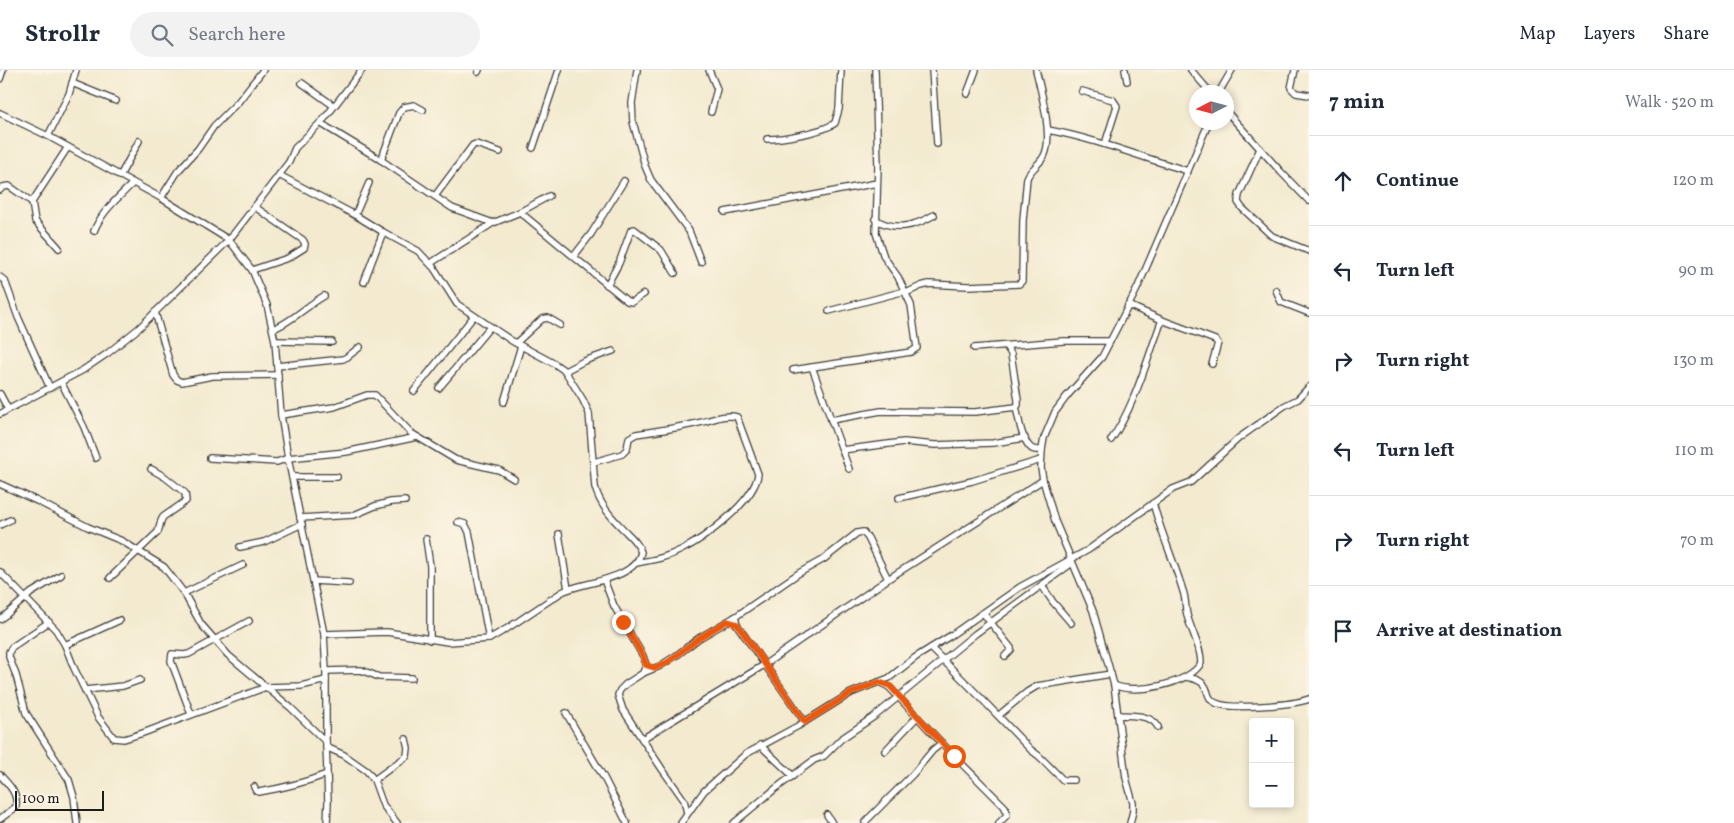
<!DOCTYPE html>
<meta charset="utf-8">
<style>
body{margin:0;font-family:Vollkorn,serif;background:#f2f2f3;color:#1f2937}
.controls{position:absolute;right:15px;bottom:15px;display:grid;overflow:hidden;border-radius:5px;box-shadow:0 2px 8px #0003}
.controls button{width:45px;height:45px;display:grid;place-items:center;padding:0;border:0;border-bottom:1px solid #e0e1e3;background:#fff;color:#1f2937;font:25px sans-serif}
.compass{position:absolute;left:1189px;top:15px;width:45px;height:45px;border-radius:50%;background:#fff;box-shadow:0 2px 8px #0003;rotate:264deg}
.scale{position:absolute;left:15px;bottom:12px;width:89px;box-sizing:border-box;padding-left:5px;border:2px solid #1c1c1c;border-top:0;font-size:14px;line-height:18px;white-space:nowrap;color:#1c1c1c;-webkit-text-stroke:4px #fcf5e5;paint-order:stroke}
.stop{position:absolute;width:15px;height:15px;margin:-11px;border:4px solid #ea580c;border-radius:50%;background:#fff}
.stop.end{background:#ea580c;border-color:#fff;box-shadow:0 1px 5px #0008}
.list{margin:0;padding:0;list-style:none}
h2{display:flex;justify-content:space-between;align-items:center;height:65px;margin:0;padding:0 20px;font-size:21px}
h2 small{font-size:16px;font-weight:400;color:#747a83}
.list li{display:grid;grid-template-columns:32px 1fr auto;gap:15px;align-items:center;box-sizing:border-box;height:90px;padding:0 20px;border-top:1px solid #e0e1e3}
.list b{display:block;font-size:19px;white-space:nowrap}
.list em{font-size:16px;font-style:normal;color:#747a83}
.icon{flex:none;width:28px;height:28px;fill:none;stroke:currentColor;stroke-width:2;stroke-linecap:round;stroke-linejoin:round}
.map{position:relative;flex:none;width:1309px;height:753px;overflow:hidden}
header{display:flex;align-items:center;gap:30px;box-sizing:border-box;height:70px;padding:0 25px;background:#fff;border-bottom:1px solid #e0e1e3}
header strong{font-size:24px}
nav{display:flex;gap:28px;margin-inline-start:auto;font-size:18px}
.search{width:350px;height:45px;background:#f2f2f3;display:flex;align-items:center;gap:12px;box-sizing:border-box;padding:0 18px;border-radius:28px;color:#747a83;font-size:19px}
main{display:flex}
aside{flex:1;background:#fff}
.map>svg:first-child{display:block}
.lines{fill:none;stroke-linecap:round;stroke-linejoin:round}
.minor-casing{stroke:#3c3b37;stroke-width:8}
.minor{stroke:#fff;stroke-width:5.5}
.route{stroke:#ea580c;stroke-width:6}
</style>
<header>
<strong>Strollr</strong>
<div class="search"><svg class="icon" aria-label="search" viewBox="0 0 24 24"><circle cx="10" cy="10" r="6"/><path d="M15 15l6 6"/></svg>Search here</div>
<nav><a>Map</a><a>Layers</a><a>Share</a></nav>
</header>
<main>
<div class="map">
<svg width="1309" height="753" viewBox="0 0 1309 753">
<rect width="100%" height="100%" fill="#fcf5e5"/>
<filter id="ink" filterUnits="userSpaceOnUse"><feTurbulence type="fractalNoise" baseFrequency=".02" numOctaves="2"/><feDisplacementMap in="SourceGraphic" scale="10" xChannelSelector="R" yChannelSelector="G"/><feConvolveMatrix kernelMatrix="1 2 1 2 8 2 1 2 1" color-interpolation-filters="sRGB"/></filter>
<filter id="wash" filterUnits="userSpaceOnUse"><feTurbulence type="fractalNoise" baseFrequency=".0096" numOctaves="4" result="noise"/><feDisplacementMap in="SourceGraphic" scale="20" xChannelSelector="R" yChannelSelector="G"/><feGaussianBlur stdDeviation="1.12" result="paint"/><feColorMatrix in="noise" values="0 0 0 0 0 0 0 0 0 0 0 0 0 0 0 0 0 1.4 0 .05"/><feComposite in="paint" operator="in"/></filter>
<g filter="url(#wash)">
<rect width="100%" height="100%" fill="#f3eacf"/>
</g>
<g filter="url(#ink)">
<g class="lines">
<g class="minor-casing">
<g id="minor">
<polyline points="637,0 632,33 633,52 645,96 651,110 689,161 701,192"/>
<polyline points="709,0 717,19 711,42"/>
<polyline points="932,0 937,74"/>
<polyline points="1125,0 1127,11"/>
<polyline points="1191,0 1210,22"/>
<polyline points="1295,0 1291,18 1296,23 1309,25"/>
<polyline points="478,2 479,0"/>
<polyline points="0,9 3,0"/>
<polyline points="72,13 116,31"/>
<polyline points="302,13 334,36"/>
<polyline points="1082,21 1113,30 1117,36 1105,74"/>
<polyline points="1219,22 1232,0"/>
<polyline points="967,24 976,0"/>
<polyline points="1226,41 1281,102 1309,131"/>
<polyline points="0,43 48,66 161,128 229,170 252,200 267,235 275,271 281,345 288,388 324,564 326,601 326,672 328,732 327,753"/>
<polyline points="320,53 381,90 452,138 493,153"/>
<path d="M1048,60C1096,69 1141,87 1188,101"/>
<polyline points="48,66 69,24 76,0"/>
<path d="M767,69C782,69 823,62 835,53L839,39L841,0"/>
<polyline points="533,78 559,0"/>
<polyline points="1260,79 1239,125 1238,132 1242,138 1272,166 1309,181"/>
<polyline points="381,90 399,43 404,37 414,35 423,40"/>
<path d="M279,105L355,145L383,162L418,181L434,198L457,234L512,271L555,294L565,301L583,330L589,343L595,417C600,435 611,447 624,460C631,467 638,473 641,482C636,510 582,512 562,522L508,558L489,569L448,572L387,562L324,564"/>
<polyline points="120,106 139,71"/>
<polyline points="0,120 3,117 9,116 32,132"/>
<polyline points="435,126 473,75 476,74 500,82"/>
<polyline points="161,128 178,101 198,79 214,56 238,32 263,0"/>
<polyline points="520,142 627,231 632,232 644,224"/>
<polyline points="725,142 877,113"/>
<polyline points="355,145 369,113"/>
<path d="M875,149C895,162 915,156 934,145"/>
<path d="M94,161C102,141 118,128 133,113"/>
<polyline points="59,178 35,151 32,132 68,77"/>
<polyline points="574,186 591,164 624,111"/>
<polyline points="431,193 493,153 520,142 549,126"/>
<polyline points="252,200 288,188 304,178 305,174 303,170 255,137"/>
<polyline points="0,207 5,211 18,247 50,318"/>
<polyline points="364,212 383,162"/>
<polyline points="607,215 619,193 631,160 634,159 661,180 675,203"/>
<polyline points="1276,220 1281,232 1309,243"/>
<path d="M906,223L921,216L929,214L968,216L1019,214L1022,211L1023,150L1027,108C1031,98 1041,94 1045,84C1053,65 1041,21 1036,0"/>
<polyline points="1128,235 1162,250 1215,270 1218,273 1212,294"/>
<polyline points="829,241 905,221"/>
<polyline points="155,242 173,305 177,310 182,312 212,306 278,305"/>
<path d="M273,259C292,252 306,236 324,226"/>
<polyline points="275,271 332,272"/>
<polyline points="516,273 542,249 548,248 560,255"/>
<polyline points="974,278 1063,271 1110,271"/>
<polyline points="277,296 343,289 347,287 360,277"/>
<polyline points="812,297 849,399"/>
<polyline points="793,300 911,282 917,278 911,235 898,207 884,187 876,163 878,96 875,0"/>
<polyline points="565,301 584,291 613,281"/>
<polyline points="61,312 84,357 96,388"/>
<polyline points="439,318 490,257"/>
<polyline points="414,321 474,246"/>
<polyline points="0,324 8,339"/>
<polyline points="504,332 521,276"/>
<path d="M1016,337C1019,349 1021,368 1030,377C1033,381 1038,380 1042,380"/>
<polyline points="0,344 83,300 108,283 139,258 229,170 289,92 295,78 325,48 362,0"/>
<polyline points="281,345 334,337 367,325 375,325 411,363 456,390 499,400 514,409"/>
<polyline points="831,350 881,341 975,342 1016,337 1018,335 1018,330 1011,284 1006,276"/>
<path d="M1111,370C1135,336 1147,289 1162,250"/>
<polyline points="842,380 904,372 935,375 963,374 993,373 1025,368"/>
<polyline points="210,388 277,392 288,388 346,382 417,367"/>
<path d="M594,392L622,384L627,379L629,368L636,364C657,361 678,358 698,353C710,351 725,343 737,347L758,404C755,431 704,469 681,480C666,488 651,490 636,493"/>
<polyline points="292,407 337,407"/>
<polyline points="0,414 37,431 88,457 122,471 164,497 184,523 201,554 228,585 291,638 326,672"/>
<polyline points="899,428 972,411 1041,390"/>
<polyline points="300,448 354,445 375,436 391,432 405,431"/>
<polyline points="458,452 465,454 469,462 489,569"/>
<polyline points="0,455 10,450"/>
<polyline points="559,464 568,519"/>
<polyline points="426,469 430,496 430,570"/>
<polyline points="240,477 264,472 302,454"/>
<polyline points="0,502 56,560 65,575 74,598 98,647 114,668 124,669 143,663 266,617 301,616 326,610"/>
<polyline points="110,508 158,462 161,451 163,447 186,431 185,423 165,407 151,399"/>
<polyline points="604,510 614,536 643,586 646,595 643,603"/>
<polyline points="313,511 349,513"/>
<polyline points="1042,516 1053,532 1071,553"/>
<polyline points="184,523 243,495"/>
<polyline points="983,543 1011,578 1011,580 1005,586"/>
<polyline points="735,547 737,555 805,652"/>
<polyline points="0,549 7,544 31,523 61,505"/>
<polyline points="49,552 12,577 9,582 9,587 16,605 26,643 69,710 74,727 77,753"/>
<polyline points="65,575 120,550"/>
<polyline points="931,578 978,625 1031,680 1039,686 1063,710 1074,710"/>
<polyline points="326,601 361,600 379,607 412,608"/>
<path d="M1186,607C1216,612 1201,626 1216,633C1230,640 1294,635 1309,629"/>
<polyline points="879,612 889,617 954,686 1005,737 1007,745 999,753"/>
<path d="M1114,615C1134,625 1190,614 1201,593C1201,576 1191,561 1187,545C1185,537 1186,529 1183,521C1174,491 1161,463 1153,433"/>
<polyline points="85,620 123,616 140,610"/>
<polyline points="566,643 604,708 627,753"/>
<polyline points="191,644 171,591 172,584 184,585 189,584 249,551"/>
<polyline points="999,645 1027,622 1037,616 1111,604"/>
<path d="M1119,645C1131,646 1152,644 1158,657"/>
<polyline points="642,669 764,595 888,509 1043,410"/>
<polyline points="760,675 793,706"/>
<polyline points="326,677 344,685 367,701 374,710 383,735 397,753"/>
<polyline points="885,681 917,647"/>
<path d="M0,705C9,715 18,723 16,737L0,749"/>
<polyline points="374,710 407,686 408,678 406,669"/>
<path d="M254,717L256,721L259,722C283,718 304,713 327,704"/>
<polyline points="687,743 684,730 662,699 623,640 618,625 620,620 626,614 643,603 660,596 677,585 699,568 735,547 799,503 824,489 857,463 863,462 868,468 888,509"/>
<polyline points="827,745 832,753"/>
<polyline points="865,752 913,704 933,680 942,673"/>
<polyline points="681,753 704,721 746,684 798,656 851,623 889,608 916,587 950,566 1020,517 1088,480 1173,419 1191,412 1239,368 1284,336 1298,329 1309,317"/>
<polyline points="734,753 775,719 814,690 824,686 841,669 875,646 975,564 1072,493"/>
<polyline points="1130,753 1133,741 1133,733 1126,708 1114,615 1093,541 1055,451 1043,410 1041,398 1042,380 1044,368 1055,342 1067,326 1102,287 1137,219 1209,52"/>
</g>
</g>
<use href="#minor" class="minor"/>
</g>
</g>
<g class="lines" filter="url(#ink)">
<polyline class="route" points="623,552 643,586 646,595 655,598 668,592 699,568 727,551 737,554 805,652 851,623 879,612 890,616 954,686"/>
</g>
</svg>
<div class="controls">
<button>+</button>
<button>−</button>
</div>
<svg class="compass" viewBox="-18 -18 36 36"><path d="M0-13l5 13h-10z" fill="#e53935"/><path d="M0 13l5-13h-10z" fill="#747a83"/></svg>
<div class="scale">100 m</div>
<div class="stop" style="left:954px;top:686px"></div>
<div class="stop end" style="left:623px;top:552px"></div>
</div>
<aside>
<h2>7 min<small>Walk · 520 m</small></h2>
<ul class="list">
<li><svg class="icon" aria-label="ahead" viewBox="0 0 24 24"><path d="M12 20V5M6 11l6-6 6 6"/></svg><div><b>Continue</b></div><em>120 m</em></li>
<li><svg class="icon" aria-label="left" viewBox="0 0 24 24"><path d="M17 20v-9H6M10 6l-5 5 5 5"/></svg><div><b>Turn left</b></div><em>90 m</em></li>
<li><svg class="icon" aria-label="right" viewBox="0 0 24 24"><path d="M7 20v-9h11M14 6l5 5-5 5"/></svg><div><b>Turn right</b></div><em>130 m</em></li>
<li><svg class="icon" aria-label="left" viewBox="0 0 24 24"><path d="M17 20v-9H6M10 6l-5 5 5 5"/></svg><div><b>Turn left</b></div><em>110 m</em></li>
<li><svg class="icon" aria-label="right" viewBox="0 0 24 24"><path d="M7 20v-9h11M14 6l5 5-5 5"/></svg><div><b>Turn right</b></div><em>70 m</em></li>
<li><svg class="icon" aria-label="arrive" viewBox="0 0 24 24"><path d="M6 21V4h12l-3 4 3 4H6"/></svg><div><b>Arrive at destination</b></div></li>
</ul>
</aside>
</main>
